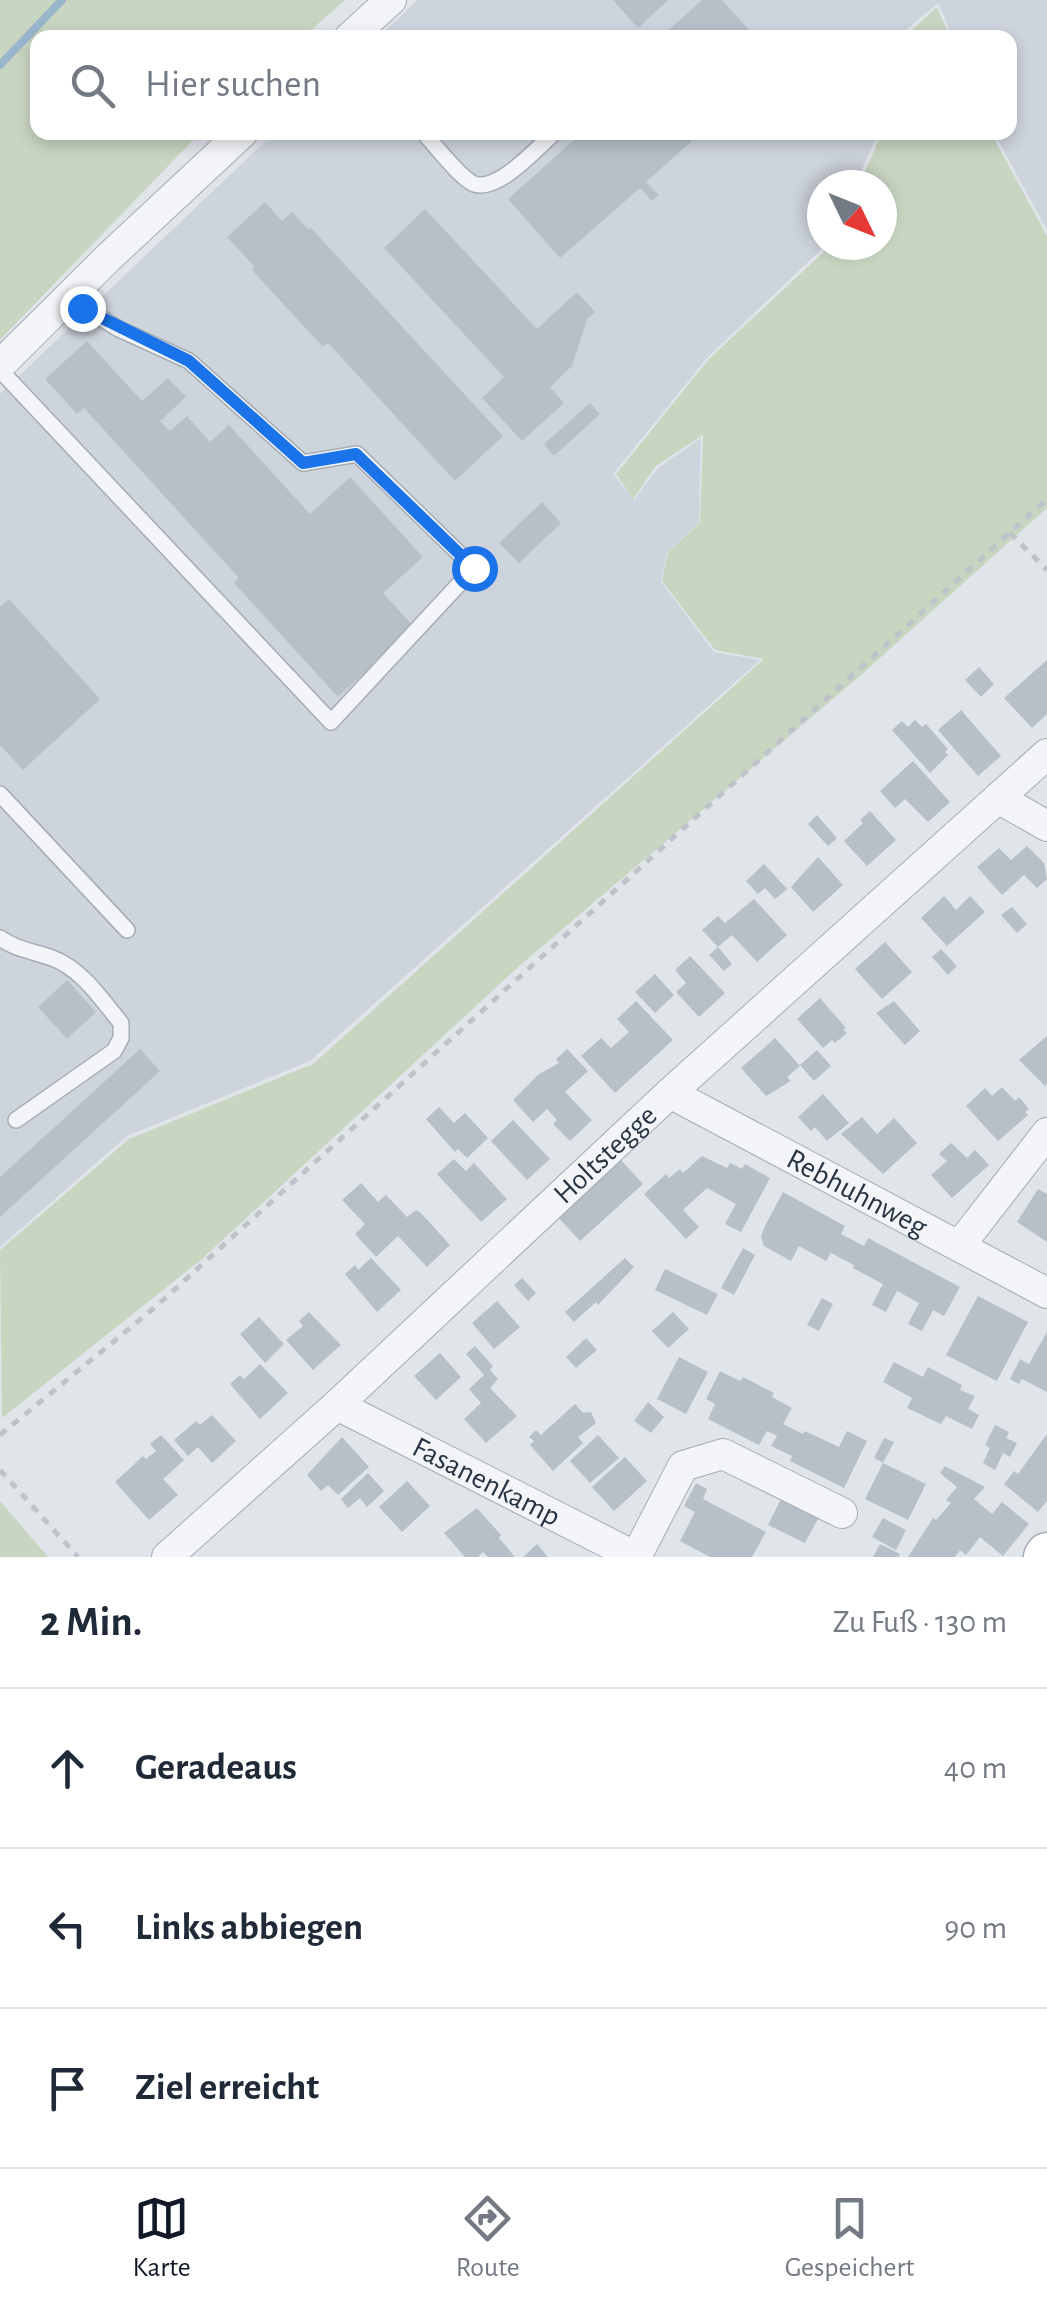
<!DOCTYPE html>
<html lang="de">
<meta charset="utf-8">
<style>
body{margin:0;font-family:"Alegreya Sans",sans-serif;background:#f6f6f7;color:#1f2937}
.compass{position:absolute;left:807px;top:170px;width:90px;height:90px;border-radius:50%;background:#fff;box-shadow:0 5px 15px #0003;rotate:133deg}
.stop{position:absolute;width:30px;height:30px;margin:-22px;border:8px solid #1a73e8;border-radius:50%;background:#fff}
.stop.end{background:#1a73e8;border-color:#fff;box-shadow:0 2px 10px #0008}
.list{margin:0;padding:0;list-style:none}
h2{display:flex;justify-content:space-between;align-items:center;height:130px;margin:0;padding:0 40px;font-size:42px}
h2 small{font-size:32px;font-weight:400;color:#747a83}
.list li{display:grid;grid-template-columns:65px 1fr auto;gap:30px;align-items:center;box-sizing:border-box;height:160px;padding:0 40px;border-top:2px solid #e0e1e3}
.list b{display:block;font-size:38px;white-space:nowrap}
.list em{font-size:32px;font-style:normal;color:#747a83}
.icon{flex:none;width:55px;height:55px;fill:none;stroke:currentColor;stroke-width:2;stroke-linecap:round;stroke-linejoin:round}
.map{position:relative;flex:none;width:1047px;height:1557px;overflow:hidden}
.search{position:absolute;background:#fff;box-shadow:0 5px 15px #0003;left:30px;right:30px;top:30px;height:110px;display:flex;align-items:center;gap:25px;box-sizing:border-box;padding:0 35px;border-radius:20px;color:#747a83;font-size:38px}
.sheet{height:610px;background:#fff}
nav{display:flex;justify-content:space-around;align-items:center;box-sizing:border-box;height:140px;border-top:2px solid #e0e1e3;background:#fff;font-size:28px;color:#747a83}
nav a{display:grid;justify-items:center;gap:5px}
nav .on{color:#111827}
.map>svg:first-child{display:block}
.built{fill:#ced4dc}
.green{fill:#c8d5c1}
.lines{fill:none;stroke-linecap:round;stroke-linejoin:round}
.stream{stroke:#98b7cd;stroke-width:8}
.building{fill:#b7bfc8}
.service-casing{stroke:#a5acb5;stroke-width:18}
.minor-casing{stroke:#a5acb5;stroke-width:32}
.secondary-casing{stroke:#a5acb5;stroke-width:45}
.path{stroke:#bec3c9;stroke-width:5;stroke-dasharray:8 8;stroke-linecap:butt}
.service{stroke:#f3f5f8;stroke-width:15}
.minor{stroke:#f3f5f8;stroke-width:30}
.secondary{stroke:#fff;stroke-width:42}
.route{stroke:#1a73e8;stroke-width:12}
.labels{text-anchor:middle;stroke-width:10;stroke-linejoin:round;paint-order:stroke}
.street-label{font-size:30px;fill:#273443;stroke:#f0f4f7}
</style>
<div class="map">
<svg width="1047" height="1557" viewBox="0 0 1047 1557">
<rect width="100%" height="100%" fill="#e0e5ea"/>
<g class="built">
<polygon points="418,0 1047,0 1047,230 994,133 1010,132 1010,38 953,37 938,3 898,37 377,38"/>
<polygon points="274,133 878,133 855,185 822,185 822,245 826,245 707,358 613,474 634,500 658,468 701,438 699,523 667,552 661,582 714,652 760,660 310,1061 127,1136 0,1247 0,394"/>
</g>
<g class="green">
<polygon points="0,0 345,0 303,37 38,38 38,132 200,133 0,340"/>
<polygon points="937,7 950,37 904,37"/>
<polygon points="882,133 991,133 1047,236 1047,508 862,674 517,968 202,1259 2,1418 0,1250 129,1139 313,1064 764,659 715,650 662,581 668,552 700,523 703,435 656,466 633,499 616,474 709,359 831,245 882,245 882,185 859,185"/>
<polygon points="0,1501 48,1557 0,1557"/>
</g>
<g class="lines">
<polyline class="stream" points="0,65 62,0"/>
</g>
<g class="building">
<polygon points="613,0 668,0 638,28"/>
<polygon points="702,0 722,0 756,38 660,38"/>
<polygon points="583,132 702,132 646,182 659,195 652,201 640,188 560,258 508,199"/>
<polygon points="265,202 282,221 292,212 309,230 311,228 503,436 455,481 328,343 323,347 252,270 255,267 227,237"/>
<polygon points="425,209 537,329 577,292 595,312 587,319 572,366 550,387 564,403 522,441 482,398 504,377 384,248"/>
<polygon points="87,341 142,401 168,378 186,397 160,421 170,431 187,416 210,442 229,425 310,514 350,477 423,557 383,593 414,627 338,697 234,583 239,578 84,408 77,414 45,379"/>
<polygon points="590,403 600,414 554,456 544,444"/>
<polygon points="542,502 561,523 519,563 499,543"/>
<polygon points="9,599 100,699 23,770 0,745 0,607"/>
<polygon points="1047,660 1047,714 1032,728 1004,698"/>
<polygon points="979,667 994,684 981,697 965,680"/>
<polygon points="961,710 1001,756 978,776 938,730"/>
<polygon points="915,720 922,727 926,724 948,749 945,752 948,755 930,773 892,730 902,721 908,727"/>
<polygon points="913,761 950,802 928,822 905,799 895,808 880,791"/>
<polygon points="870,811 896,840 867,866 844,841 863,823 860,820"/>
<polygon points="817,815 837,838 828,846 808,824"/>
<polygon points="1027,846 1044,863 1047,879 1037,888 1024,875 1002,895 977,867 999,848 1011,860"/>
<polygon points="818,857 843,885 813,912 791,887"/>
<polygon points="764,864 787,889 775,899 765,888 758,894 746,881"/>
<polygon points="944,896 956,910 970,896 985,912 947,946 921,918"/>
<polygon points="754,899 787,935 757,962 732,935 718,947 702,930 718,916 725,923"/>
<polygon points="1012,907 1027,924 1017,933 1001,915"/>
<polygon points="885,942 912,972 882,999 855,969"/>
<polygon points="718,947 732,964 724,971 709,955"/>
<polygon points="941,949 957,966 948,975 932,957"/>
<polygon points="690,956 725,993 699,1017 676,992 686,983 675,970"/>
<polygon points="655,974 674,995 655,1013 635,992"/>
<polygon points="67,980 96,1012 67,1039 38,1007"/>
<polygon points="820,998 846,1028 843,1030 847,1033 835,1043 832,1040 823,1048 797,1019"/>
<polygon points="636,1001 673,1040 615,1093 581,1056 601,1038 611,1048 629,1032 617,1019"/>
<polygon points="894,1001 920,1031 905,1045 876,1013"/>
<polygon points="1047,1036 1047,1084 1045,1086 1019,1060"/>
<polygon points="775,1038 800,1066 787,1077 791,1081 766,1096 741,1068"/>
<polygon points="140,1049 160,1071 0,1217 0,1177"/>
<polygon points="567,1049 588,1071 565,1092 592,1120 570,1141 553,1124 557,1120 547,1109 533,1122 513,1100 539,1074 559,1063 556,1059"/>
<polygon points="817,1050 831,1066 814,1081 800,1065"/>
<polygon points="1002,1087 1015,1101 1019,1097 1029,1109 1025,1112 1028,1115 998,1141 966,1106 985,1088 992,1096"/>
<polygon points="823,1094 849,1123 827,1141 815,1127 811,1131 798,1117"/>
<polygon points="439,1107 454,1123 465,1113 488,1138 467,1158 458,1149 455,1152 426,1119"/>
<polygon points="862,1117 877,1134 894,1118 917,1143 883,1174 841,1134"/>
<polygon points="513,1120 550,1159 527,1180 491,1141"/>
<polygon points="951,1143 967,1158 975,1150 989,1165 952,1198 931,1175 947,1161 939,1154"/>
<polygon points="702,1156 727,1168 730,1163 742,1169 745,1164 770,1178 741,1232 725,1224 736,1204 707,1188 683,1210 699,1227 686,1239 644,1194 666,1174 669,1178 680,1169 683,1173"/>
<polygon points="619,1158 643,1184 580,1241 556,1215"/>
<polygon points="454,1159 466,1171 474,1163 507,1199 481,1222 437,1174"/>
<polygon points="361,1183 378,1202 386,1195 407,1217 416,1210 421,1213 450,1245 427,1267 398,1236 376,1257 355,1234 365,1224 342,1200"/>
<polygon points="1038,1189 1047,1194 1047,1242 1017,1222"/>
<polygon points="783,1192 845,1226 841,1234 864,1246 868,1238 960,1287 944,1316 933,1310 922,1331 908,1324 919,1303 897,1291 886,1312 872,1305 883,1284 853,1268 854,1265 831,1253 826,1261 799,1246 791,1261 764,1246 761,1237 764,1228"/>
<polygon points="743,1248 755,1255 734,1295 721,1288"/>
<polygon points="371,1258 401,1290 377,1312 345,1274 355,1265 358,1270"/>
<polygon points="625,1258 634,1267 598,1305 596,1302 574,1322 565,1312"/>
<polygon points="665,1269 718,1294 707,1315 655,1290"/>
<polygon points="522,1278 536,1293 528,1301 514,1285"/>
<polygon points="978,1296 1028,1322 997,1381 946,1355"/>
<polygon points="822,1298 833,1304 819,1331 807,1325"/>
<polygon points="497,1301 520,1327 494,1349 472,1323"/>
<polygon points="309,1312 341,1345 313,1370 286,1340 303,1326 299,1321"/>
<polygon points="673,1312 689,1329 668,1348 652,1331"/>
<polygon points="259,1317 284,1344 265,1363 240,1334"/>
<polygon points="1047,1332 1047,1392 1022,1379 1019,1384 1010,1379 1020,1359 1029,1364"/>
<polygon points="586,1338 597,1350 576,1368 566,1357"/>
<polygon points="475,1346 493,1366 490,1370 498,1379 490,1388 517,1416 486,1443 464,1419 481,1403 469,1389 484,1375 466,1354"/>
<polygon points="440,1353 461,1377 436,1400 414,1376"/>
<polygon points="679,1357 708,1372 686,1414 657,1399"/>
<polygon points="894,1362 923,1377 928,1367 962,1385 960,1390 975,1396 968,1409 979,1415 972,1429 946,1416 941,1424 907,1408 912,1398 883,1382"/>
<polygon points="260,1364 288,1393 260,1419 230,1384 240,1375 244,1379"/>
<polygon points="720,1371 740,1381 743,1377 774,1393 772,1397 792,1408 783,1424 803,1434 805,1431 839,1447 847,1431 867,1441 844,1488 790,1461 792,1456 771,1446 777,1436 767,1431 759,1445 708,1419 715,1404 706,1399"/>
<polygon points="648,1402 664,1417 651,1433 634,1421"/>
<polygon points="575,1404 583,1413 591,1412 596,1423 578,1437 583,1443 553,1471 530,1445 534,1441 529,1437 536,1430 541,1435"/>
<polygon points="212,1415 236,1441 212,1463 198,1447 188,1456 174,1440 196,1421 200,1425"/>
<polygon points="995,1425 1009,1432 1006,1438 1017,1443 1010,1457 1003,1453 995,1470 983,1463 990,1448 985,1445"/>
<polygon points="1047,1434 1047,1501 1038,1512 1004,1484 1014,1471 1018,1474"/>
<polygon points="161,1435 184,1460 163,1479 178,1495 149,1520 115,1482 143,1456 146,1459 156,1451 150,1444"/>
<polygon points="598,1435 619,1458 590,1483 570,1461"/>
<polygon points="342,1437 369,1467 338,1495 328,1485 321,1491 307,1475"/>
<polygon points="884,1438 894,1442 883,1463 874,1458"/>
<polygon points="625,1457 647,1481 614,1511 592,1487"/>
<polygon points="883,1463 926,1484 908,1520 865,1499"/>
<polygon points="945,1466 985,1487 974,1499 992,1514 1002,1502 1029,1524 1003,1556 980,1537 966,1555 960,1550 955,1557 908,1557 933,1518 936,1520 951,1503 946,1500 957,1487 940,1473"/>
<polygon points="368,1473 384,1491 367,1507 360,1498 348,1508 341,1499"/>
<polygon points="407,1481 430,1506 402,1532 379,1507"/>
<polygon points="696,1483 707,1489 703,1499 766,1532 752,1557 710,1557 680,1541 695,1512 684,1506"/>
<polygon points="784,1493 821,1513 805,1543 768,1525"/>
<polygon points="477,1508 501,1535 499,1538 515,1557 488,1557 483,1552 478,1557 465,1557 444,1533"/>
<polygon points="883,1518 906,1530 896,1550 872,1537"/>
<polygon points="537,1544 548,1557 523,1557"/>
<polygon points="880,1544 900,1554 899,1557 873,1557"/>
</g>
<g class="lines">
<g class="service-casing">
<g id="service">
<path d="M423,132C435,145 460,178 474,184C498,192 536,149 553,134"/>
<polyline points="0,370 331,722 474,568 357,454 303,463 189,361 119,329 68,298"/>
<polyline points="0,794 127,930"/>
<path d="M0,938C17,950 33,951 52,958C82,969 101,999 121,1023V1038L114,1051L16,1120"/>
</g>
</g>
<g class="minor-casing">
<g id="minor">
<polyline points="349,38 391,0"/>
<polyline points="0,365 108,258 243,132"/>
<polyline points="998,798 1047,826"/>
<path id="s1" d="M670,1093L1047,1293"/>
<polyline points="960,1245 1047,1133"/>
<path id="s2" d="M337,1405L636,1557"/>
<path id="s3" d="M167,1557L337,1405L670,1093L1047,754"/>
<polyline points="636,1557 683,1466 723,1454 842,1513"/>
</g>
</g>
<g class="secondary-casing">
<polyline id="secondary" points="1045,1557 1047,1554"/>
</g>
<g class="path">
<polyline points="1010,533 1047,570"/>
<polyline points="0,1435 153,1309 1047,499"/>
<polyline points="0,1470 78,1557"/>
</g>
<use href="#service" class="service"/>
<use href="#minor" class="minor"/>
<use href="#secondary" class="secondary"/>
</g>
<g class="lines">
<polyline class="route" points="82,308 189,361 303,463 356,454 474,568"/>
</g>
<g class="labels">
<g class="street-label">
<text dy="10" stroke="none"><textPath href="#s3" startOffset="595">Holtstegge</textPath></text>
<text dy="10" stroke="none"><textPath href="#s1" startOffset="212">Rebhuhnweg</textPath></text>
<text dy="10" stroke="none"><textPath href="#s2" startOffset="168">Fasanenkamp</textPath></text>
</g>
</g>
</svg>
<svg class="compass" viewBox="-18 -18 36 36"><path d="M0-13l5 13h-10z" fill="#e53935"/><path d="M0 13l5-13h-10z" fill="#747a83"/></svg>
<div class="stop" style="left:474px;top:568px"></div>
<div class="stop end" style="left:82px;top:308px"></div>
<div class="search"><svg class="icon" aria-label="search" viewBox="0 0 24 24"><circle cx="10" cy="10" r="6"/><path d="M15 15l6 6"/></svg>Hier suchen</div>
</div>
<section class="sheet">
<h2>2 Min.<small>Zu Fuß · 130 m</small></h2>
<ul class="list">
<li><svg class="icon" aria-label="ahead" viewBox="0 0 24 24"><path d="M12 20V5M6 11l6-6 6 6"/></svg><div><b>Geradeaus</b></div><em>40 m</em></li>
<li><svg class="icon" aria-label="left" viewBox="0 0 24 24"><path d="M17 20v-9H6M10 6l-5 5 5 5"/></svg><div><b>Links abbiegen</b></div><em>90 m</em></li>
<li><svg class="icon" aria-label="arrive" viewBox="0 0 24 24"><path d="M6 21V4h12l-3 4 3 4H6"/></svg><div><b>Ziel erreicht</b></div></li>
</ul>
</section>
<nav>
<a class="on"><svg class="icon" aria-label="map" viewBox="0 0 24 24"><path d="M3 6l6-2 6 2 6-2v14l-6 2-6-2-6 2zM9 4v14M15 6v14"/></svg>Karte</a>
<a><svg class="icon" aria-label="directions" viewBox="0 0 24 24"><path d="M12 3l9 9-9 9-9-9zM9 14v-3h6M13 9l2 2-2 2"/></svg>Route</a>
<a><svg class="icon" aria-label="saved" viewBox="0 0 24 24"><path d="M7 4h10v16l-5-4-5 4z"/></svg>Gespeichert</a>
</nav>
